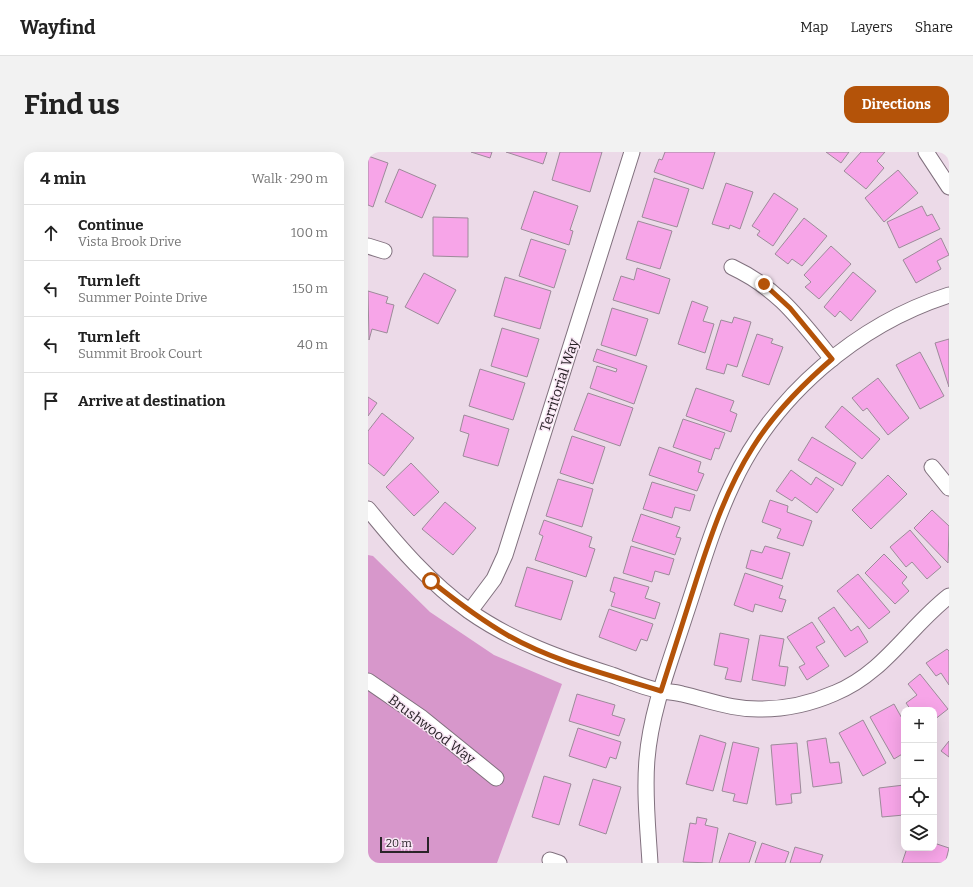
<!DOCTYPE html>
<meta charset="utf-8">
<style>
body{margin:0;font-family:Bitter,serif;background:#f2f2f2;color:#222}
.controls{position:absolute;right:12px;bottom:12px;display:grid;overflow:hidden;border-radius:8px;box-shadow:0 4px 16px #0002}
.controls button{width:36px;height:36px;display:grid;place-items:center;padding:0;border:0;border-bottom:1px solid #e0e0e0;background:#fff;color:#222;font:20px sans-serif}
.scale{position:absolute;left:12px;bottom:10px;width:49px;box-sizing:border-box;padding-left:4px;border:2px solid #2a2429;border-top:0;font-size:11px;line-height:14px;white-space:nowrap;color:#2a2429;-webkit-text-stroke:3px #f9e7f5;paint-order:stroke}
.stop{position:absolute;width:12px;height:12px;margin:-9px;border:3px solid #b45309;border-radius:50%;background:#fff}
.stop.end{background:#b45309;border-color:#fff;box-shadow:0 1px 4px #0008}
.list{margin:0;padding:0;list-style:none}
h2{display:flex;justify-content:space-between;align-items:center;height:52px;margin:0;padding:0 16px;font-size:17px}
h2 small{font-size:13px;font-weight:400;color:#767676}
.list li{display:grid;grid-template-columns:26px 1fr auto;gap:12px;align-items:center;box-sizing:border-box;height:56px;padding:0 16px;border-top:1px solid #e0e0e0}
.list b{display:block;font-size:15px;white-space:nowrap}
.list p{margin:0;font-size:13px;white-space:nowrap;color:#767676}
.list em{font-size:13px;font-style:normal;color:#767676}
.icon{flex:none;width:22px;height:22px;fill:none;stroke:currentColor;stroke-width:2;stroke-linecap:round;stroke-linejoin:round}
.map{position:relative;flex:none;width:581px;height:711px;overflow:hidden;border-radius:12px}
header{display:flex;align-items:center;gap:24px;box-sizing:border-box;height:56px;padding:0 20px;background:#fff;border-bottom:1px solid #e0e0e0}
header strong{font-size:19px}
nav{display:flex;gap:22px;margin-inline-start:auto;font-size:14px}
.intro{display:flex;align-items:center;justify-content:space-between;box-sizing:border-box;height:96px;padding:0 24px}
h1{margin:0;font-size:28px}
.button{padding:10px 18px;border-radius:12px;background:#b45309;color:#fff;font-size:14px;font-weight:700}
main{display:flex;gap:24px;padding:0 24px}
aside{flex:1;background:#fff;border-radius:12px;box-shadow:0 4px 16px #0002}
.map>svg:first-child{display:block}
.green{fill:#d797cb}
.building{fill:#f7a5e8;stroke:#9c8b99}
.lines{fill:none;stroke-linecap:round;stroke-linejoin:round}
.minor-casing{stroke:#81717e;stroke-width:17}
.minor{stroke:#fff;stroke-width:15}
.route{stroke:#b45309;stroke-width:5}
.labels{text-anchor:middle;stroke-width:3;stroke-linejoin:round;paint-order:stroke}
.street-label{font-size:14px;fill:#2a2429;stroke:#f9e7f5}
</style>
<header>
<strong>Wayfind</strong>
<nav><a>Map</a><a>Layers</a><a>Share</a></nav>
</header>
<div class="intro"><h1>Find us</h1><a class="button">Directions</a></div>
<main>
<aside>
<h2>4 min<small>Walk · 290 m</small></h2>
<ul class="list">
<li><svg class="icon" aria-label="ahead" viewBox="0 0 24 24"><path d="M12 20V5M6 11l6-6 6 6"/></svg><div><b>Continue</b><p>Vista Brook Drive</p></div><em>100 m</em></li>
<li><svg class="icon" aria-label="left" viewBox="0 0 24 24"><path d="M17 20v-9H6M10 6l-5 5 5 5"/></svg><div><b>Turn left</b><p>Summer Pointe Drive</p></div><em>150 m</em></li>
<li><svg class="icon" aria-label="left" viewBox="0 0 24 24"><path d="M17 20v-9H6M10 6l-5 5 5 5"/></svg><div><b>Turn left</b><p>Summit Brook Court</p></div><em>40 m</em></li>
<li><svg class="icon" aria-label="arrive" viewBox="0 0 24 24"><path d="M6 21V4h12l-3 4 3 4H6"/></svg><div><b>Arrive at destination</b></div></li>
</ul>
</aside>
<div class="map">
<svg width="581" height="711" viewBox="0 0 581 711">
<rect width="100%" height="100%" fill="#ecdae8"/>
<polygon class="green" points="0,403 5,404 62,460 126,503 194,532 129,711 0,711"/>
<g class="building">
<polygon points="103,0 124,0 122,6"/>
<polygon points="138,0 179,0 175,12"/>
<polygon points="192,0 234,0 222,40 184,28"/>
<polygon points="297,0 347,0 335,37 286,20 291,7 294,8"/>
<polygon points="458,0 481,0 473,11"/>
<polygon points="493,0 517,0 509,9 516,16 498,37 476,19"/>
<polygon points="0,4 20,11 5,55 0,53"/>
<polygon points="31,17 68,33 54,66 17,50"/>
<polygon points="530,18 550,41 516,70 497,46"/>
<polygon points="286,26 321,37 309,75 274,65"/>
<polygon points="358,31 385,40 372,77 362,73 361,77 344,72"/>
<polygon points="166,39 210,54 202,78 205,79 201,93 153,77"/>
<polygon points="406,41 430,57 405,94 389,83 392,79 384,74"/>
<polygon points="554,54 559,64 564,62 572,77 531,96 519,70"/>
<polygon points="65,65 100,66 100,105 65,104"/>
<polygon points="436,66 459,84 434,114 424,107 420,112 407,102"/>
<polygon points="270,69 304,79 292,117 258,107"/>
<polygon points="573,86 581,103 569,109 573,117 548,131 535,108"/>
<polygon points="163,87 198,98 186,136 151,124"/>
<polygon points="463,94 483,112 451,147 437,135 443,130 436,123"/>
<polygon points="269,116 302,127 291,162 245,148 253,124 266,128"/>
<polygon points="485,120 508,139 483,169 472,159 467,165 456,155"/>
<polygon points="56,121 88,138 70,172 37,155"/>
<polygon points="137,125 183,139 172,177 126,164"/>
<polygon points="0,139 20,145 18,151 26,153 19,181 4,177 1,188"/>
<polygon points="324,149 340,155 335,169 346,172 337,201 310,192"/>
<polygon points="244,156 280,167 268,204 233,193"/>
<polygon points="366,165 383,170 369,215 359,212 356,222 338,217 353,168 364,171"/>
<polygon points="134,176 171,187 159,225 123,214"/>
<polygon points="389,182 405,187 403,191 415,195 401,233 374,224"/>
<polygon points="581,187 581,235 567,191"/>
<polygon points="229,197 279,214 266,252 222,236 229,214 248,220 249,217 225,209"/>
<polygon points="552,200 576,244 552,257 528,213"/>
<polygon points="112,217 157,231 145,268 101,254"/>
<polygon points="510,226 541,266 520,283 499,256 495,259 484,246"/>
<polygon points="328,236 366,249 362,259 369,262 363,280 318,264"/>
<polygon points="220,241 265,256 252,294 206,278"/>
<polygon points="0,245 9,251 0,264"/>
<polygon points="474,254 512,287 494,307 457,275"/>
<polygon points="14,261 46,286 16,324 0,311 0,279"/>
<polygon points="96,263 141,277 130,314 95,304 101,282 92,279"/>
<polygon points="315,267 357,281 351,297 347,296 343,308 305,295"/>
<polygon points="204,284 237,295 225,332 192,321"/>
<polygon points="444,285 488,311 474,334 430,308"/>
<polygon points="291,295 333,310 330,320 336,322 329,339 281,323"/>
<polygon points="43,311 71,340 46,364 18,335"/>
<polygon points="423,318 443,333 448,325 466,337 449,361 427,345 424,349 408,339"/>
<polygon points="520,323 539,342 503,377 484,358"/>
<polygon points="190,327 225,337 214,375 178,364"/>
<polygon points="284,330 327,343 322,359 307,355 304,366 275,357"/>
<polygon points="402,348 420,354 419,360 444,369 435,394 409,386 413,377 394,370"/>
<polygon points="77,350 108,376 85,403 54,377"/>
<polygon points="564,358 581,374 580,411 546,376"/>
<polygon points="273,362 312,375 308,385 313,386 307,403 264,389"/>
<polygon points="176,368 224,385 221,395 227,397 218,425 167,408 175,384 171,382"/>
<polygon points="542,378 573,415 559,427 544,410 538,415 522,395"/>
<polygon points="263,394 306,407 301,423 287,419 284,430 255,421"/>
<polygon points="397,394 422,401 414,427 378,416 383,398 394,401"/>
<polygon points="516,402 539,425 534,431 541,439 527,452 497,421"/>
<polygon points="159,415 205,429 193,468 147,454"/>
<polygon points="377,421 415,434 411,446 418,448 414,460 387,452 385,460 366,453"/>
<polygon points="490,422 522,460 501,477 469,439"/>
<polygon points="246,425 281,435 277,446 292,451 287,467 243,454 247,441 242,439"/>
<polygon points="466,455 483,479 490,474 500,490 477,505 450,466"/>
<polygon points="241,457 285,472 279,489 273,487 268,499 231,485"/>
<polygon points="444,470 457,490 448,495 461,514 439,528 431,515 437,512 419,485"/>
<polygon points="352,481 381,487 373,530 357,527 360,516 346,513"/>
<polygon points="392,483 416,487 411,514 420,515 417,534 384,528"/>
<polygon points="579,497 581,499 581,533 573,521 568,524 558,511"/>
<polygon points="552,522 580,557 566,568 566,558 543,558 538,551 549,543 540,532"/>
<polygon points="209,542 247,553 244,563 257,567 251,584 201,569"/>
<polygon points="526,552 536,570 536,601 526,607 502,565"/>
<polygon points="495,568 518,611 495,624 471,581"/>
<polygon points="210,576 253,590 248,607 242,605 238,616 201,604"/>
<polygon points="332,583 358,591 345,639 318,632"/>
<polygon points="458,586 462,611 471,610 474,631 445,635 439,589"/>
<polygon points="581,589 581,605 573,599"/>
<polygon points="365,590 391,596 379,652 365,649 367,642 354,639"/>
<polygon points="429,591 433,641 423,642 424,651 408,653 403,593"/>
<polygon points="176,624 203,632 191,673 164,665"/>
<polygon points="225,627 253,635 238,682 211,673"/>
<polygon points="536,633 536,663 514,665 511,636"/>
<polygon points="329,665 339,667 337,673 350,676 344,711 315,710 322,671 328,672"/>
<polygon points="361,681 388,690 381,711 351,711"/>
<polygon points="394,691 421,700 417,711 387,711"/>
<polygon points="566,691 581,696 578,708 581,709 581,711 534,711 539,696 566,696"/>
<polygon points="427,695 455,703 452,711 422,711"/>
</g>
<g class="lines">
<g class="minor-casing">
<g id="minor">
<polyline points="558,0 581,35"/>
<polyline points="0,94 16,99"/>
<path d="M364,115C411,137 432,168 464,207"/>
<polyline points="564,315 581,336"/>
<path d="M0,357C31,395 61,430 101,459C145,490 194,507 244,523C260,529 277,536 293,539C300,540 307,540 314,542C341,548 365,558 394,557C419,557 444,551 467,541C516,521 541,475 581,444"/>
<polyline points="102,459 126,427 137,403 264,0"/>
<polyline points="0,529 54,566 128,626"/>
<polyline points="182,708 191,711"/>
<path d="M282,711C280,677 276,641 279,607C283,558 302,511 317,464C332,419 345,373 365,331C406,243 490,172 581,143"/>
</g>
</g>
<use href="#minor" class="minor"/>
</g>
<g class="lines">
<path class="route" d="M63,429C88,449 113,468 141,484C187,510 242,523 293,539C305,501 317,464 329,426C344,380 359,336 385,295C406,261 434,233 464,207L422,156L396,132"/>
</g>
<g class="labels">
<g class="street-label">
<text transform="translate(191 233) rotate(-72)" y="5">Territorial Way</text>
<text transform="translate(64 577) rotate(37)" y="5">Brushwood Way</text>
</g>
</g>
</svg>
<div class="controls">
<button>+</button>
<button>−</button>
<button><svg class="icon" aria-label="locate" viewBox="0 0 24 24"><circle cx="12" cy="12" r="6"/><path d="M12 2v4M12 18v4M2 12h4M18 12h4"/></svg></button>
<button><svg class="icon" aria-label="layers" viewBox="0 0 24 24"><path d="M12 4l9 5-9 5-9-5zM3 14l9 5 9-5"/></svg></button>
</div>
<div class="scale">20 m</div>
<div class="stop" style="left:63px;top:429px"></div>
<div class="stop end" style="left:396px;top:132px"></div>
</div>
</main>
